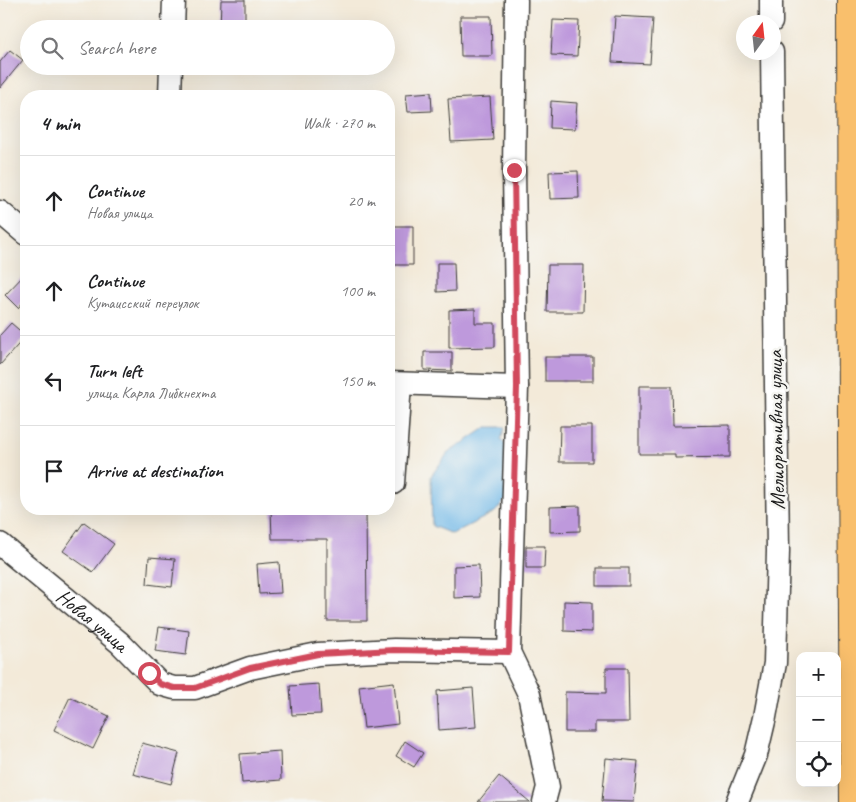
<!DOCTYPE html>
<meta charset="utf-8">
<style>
body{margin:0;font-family:Caveat,sans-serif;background:#f2f2f2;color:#202124}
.controls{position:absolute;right:15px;bottom:15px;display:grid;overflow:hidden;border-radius:10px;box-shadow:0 5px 20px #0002}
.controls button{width:45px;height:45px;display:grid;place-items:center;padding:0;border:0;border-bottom:1px solid #e0e0e0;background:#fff;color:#202124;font:25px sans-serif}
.compass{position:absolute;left:736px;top:15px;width:45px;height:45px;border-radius:50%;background:#fff;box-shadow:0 5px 20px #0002;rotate:15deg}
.stop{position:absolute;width:15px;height:15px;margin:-11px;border:4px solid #d1495b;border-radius:50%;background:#fff}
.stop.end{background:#d1495b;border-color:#fff;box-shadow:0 1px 5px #0008}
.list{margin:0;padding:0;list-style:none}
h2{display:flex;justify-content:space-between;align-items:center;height:65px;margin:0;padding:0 20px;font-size:21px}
h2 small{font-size:16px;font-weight:400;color:#757577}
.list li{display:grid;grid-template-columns:32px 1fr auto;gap:15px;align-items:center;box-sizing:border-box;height:90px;padding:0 20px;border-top:1px solid #e0e0e0}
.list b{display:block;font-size:19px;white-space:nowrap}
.list p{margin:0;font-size:16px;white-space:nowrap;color:#757577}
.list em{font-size:16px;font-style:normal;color:#757577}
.icon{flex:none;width:28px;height:28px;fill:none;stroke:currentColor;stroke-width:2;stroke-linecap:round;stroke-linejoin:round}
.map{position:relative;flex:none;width:856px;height:802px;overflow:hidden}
.search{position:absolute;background:#fff;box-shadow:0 5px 20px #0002;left:20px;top:20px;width:375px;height:55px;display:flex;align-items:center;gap:12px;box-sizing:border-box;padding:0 18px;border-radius:28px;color:#757577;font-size:19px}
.panel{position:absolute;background:#fff;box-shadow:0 5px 20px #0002;left:20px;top:90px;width:375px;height:425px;border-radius:20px}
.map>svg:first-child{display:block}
.water{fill:#70b8e8;stroke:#466a82}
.building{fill:#be99dc}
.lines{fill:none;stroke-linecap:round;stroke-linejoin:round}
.street-casing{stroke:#3c3b38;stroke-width:25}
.highway-casing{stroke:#3c3b38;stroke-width:30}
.street{stroke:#fff;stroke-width:22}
.highway{stroke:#f9bf6c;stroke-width:28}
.route{stroke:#d1495b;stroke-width:6}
.labels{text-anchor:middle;stroke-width:5;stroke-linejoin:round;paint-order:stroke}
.street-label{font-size:21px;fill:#1c1c1c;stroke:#f6f6f2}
</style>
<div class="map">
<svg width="856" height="802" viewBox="0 0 856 802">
<rect width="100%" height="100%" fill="#f6f6f2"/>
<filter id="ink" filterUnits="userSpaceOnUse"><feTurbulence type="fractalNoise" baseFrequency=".02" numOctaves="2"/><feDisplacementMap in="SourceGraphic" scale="10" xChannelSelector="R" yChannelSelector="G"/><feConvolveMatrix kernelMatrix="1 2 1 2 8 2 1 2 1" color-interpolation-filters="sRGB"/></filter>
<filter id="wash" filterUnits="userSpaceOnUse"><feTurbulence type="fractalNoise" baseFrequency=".0096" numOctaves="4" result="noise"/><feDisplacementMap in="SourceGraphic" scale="20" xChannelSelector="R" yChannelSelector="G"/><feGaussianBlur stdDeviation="1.12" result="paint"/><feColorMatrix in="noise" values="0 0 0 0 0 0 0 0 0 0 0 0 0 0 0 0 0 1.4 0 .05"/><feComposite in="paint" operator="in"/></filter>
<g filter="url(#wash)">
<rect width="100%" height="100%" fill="#f3ead9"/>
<polygon class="water" points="487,427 505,427 501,440 512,451 511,494 495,512 452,534 432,526 431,476 448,453"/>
<g id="blocks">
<g class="building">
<polygon points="221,0 245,0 245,29 220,29"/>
<polygon points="460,16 491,16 492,56 461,56"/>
<polygon points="615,16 653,18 650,64 612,62"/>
<polygon points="553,20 579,21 577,56 551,55"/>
<polygon points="10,50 23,60 0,88 0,62"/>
<polygon points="431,92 432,111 408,112 406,94"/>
<polygon points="490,97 493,140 451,142 448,99"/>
<polygon points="551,101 577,103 575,129 550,128"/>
<polygon points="578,171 579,198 550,199 549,172"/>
<polygon points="391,226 413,226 413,265 390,265"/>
<polygon points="437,263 454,263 455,291 437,292"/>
<polygon points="548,265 584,265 583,312 547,312"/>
<polygon points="26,273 26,299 18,308 5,295"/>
<polygon points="475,309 475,323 495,323 495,347 449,348 449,310"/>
<polygon points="11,323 26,336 0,365 0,335"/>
<polygon points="424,352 452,352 452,371 424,370"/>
<rect x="545" y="357" width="48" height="24"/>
<polygon points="639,386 672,386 673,426 730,425 730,457 675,458 675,454 639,454"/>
<polygon points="560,426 592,426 592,462 559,462"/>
<polygon points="580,506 580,531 550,532 550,507"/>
<polygon points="271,509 366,509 367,621 327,621 327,539 272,539"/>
<polygon points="84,522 114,544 93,572 63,551"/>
<polygon points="526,546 545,546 544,568 526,568"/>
<polygon points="149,557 175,559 172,587 147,584"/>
<polygon points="279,562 281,593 259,594 257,564"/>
<polygon points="479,565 480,597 454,598 454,566"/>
<rect x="597" y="568" width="32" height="18"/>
<polygon points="564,601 592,602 592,632 564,631"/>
<polygon points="159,627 189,631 186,655 155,651"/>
<polygon points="606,668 628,668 629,722 595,722 595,732 565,732 565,692 606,693"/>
<polygon points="394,682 398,724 364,728 359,686"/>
<polygon points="319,684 321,714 292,715 290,686"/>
<polygon points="473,688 476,727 439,730 437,691"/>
<polygon points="70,697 109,716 93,749 54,730"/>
<polygon points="405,741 423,753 414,767 396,756"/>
<polygon points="142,743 179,753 171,784 133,774"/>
<polygon points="280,751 281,780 242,783 240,754"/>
<polygon points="606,758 638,761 634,802 602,801"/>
<polygon points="499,776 530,802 478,802"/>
</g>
</g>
</g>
<g filter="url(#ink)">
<use href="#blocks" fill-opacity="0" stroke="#3c3b38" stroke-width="1"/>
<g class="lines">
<g class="street-casing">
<g id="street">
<polyline points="516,0 514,170 517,387 509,652 529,694 548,787 544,802"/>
<polyline points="771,0 771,22"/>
<polyline points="173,29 174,0"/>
<polyline points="170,96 171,66"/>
<polyline points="0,212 26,234"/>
<polyline points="389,383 517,387"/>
<polyline points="393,483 400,384"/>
<path id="s1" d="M0,544L120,643L160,684L174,688H195L250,668L318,654L394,650L509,652"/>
<polyline points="737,802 756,755 765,717 775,663 778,551 772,52"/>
</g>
</g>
<g class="highway-casing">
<polyline id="highway" points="851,0 852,438 854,802"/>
</g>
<use href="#street" class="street"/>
<use href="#highway" class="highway"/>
</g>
</g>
<g class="lines" filter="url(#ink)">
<polyline class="route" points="149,673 160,684 174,688 195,688 250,668 318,654 394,650 509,652 517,387 514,170"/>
</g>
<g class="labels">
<g class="street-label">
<text transform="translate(776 430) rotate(-91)" y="7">Мелиоративная улица</text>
<text dy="7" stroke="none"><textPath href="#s1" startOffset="120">Новая улица</textPath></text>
</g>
</g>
</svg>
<div class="controls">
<button>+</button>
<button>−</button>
<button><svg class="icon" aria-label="locate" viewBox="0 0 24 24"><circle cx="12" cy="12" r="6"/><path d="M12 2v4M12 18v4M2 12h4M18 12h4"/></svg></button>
</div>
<svg class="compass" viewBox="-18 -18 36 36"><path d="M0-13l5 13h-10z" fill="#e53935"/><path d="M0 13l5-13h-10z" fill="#757577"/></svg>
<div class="stop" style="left:149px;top:673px"></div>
<div class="stop end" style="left:514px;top:170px"></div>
<div class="search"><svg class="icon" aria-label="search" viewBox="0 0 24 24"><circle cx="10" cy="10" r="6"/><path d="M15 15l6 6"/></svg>Search here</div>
<section class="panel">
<h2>4 min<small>Walk · 270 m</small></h2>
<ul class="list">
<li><svg class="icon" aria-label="ahead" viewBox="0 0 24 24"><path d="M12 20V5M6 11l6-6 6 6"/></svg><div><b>Continue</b><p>Новая улица</p></div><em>20 m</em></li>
<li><svg class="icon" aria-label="ahead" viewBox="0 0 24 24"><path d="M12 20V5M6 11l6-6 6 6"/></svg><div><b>Continue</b><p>Кутаисский переулок</p></div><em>100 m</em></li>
<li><svg class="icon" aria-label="left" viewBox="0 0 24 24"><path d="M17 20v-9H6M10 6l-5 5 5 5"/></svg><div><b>Turn left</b><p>улица Карла Либкнехта</p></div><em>150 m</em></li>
<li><svg class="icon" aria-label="arrive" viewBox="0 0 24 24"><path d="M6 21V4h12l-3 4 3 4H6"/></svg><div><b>Arrive at destination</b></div></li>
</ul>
</section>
</div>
